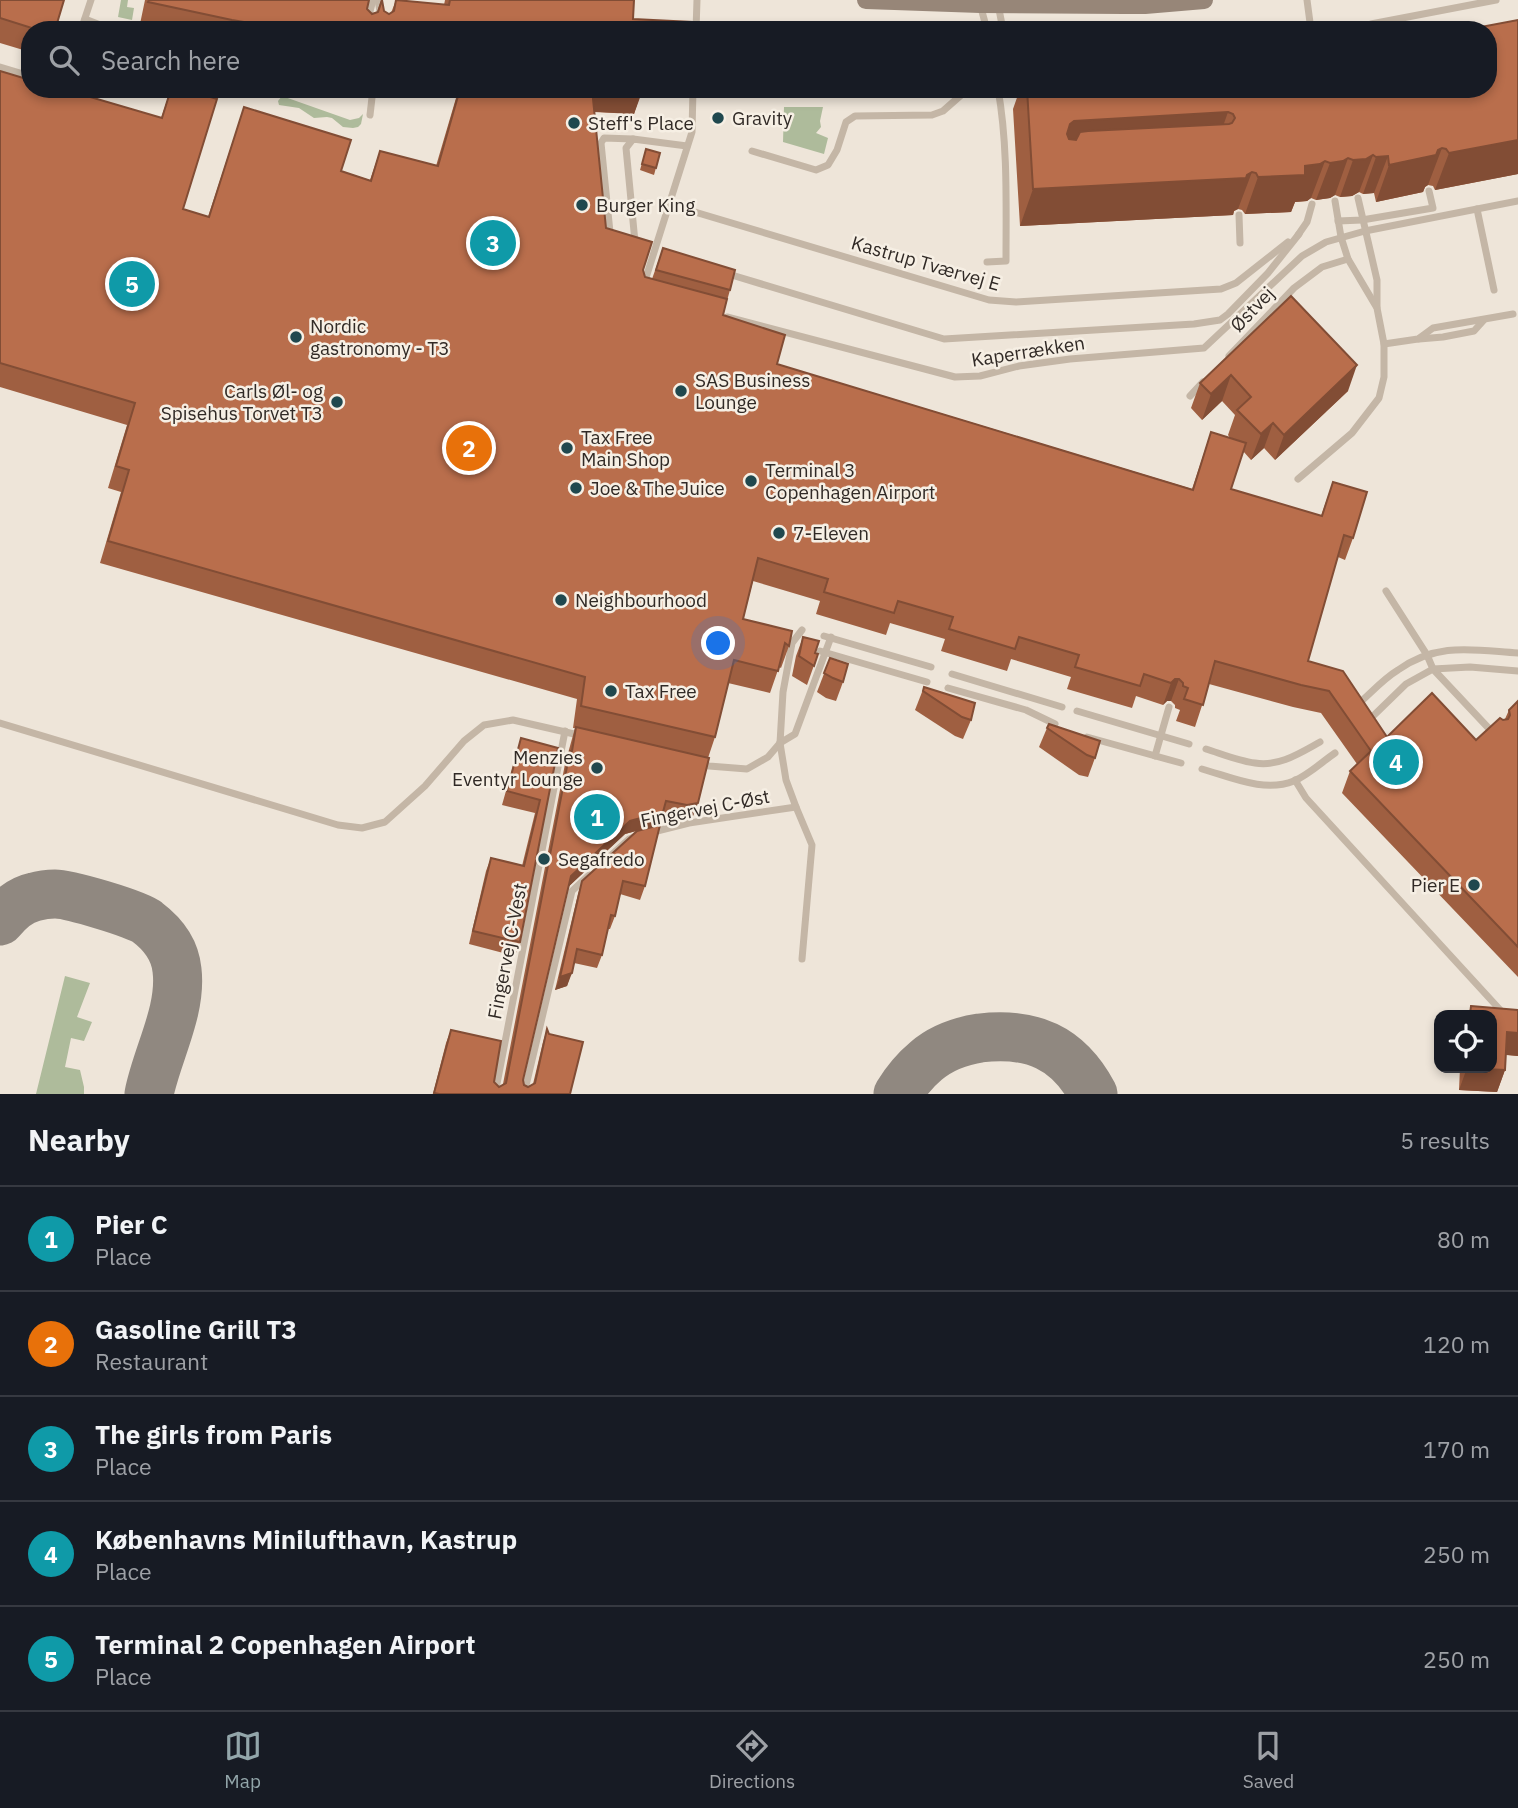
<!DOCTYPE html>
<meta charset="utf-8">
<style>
body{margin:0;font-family:"IBM Plex Sans",sans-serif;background:#242831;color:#f1f3f6}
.controls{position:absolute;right:21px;bottom:21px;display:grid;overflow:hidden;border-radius:14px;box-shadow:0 4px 10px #0003}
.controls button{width:63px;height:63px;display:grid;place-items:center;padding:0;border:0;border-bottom:2px solid #363941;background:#171b24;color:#f1f3f6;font:35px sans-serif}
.you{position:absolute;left:719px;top:644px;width:24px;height:24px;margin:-18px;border:5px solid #fff;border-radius:50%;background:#1a73e8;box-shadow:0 0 0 10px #1a73e833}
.badge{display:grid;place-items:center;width:46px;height:46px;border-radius:50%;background:#93a6aa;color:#fff;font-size:23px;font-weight:700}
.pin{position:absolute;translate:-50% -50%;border:4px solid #fff;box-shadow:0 2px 7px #0006}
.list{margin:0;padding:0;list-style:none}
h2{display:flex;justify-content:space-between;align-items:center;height:91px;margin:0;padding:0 28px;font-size:30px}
h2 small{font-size:23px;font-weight:400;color:#9ea1a6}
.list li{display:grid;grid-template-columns:46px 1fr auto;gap:21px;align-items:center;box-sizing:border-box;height:105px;padding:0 28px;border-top:2px solid #363941}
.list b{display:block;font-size:26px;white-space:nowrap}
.list p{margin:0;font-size:23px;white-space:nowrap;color:#9ea1a6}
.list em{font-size:23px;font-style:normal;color:#9ea1a6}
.icon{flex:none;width:38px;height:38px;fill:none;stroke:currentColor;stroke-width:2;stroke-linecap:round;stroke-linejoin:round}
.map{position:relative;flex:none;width:1518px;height:1094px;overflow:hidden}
.search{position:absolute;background:#171b24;box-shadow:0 4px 10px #0003;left:21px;right:21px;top:21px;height:77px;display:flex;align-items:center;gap:18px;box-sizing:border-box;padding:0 24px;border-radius:28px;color:#9ea1a6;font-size:26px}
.sheet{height:616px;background:#171b24}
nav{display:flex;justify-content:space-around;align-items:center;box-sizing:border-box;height:98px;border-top:2px solid #363941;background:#171b24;font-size:19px;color:#9ea1a6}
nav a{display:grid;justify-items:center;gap:4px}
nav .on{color:#93a6aa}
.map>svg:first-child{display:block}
.green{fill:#aebb9b}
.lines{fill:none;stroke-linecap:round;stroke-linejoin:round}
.taxiway{stroke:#908880;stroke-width:49}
.lane{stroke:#c4b6a6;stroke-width:7}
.secondary{stroke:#978678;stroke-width:18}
.wall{fill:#9f5f41}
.shaded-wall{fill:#824d35}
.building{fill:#b96e4c;stroke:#824d35;stroke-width:2;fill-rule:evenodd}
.poi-dot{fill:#20484e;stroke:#f6efe4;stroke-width:2.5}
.labels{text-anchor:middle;stroke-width:5;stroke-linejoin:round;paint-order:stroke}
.poi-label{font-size:19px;fill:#312a26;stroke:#f6efe4;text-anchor:start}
.street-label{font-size:19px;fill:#312a26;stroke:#f6efe4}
</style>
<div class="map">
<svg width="1518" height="1094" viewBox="0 0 1518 1094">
<rect width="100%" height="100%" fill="#eee5d9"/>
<g class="green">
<polygon points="121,0 128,0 127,7 134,8 132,20 118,17"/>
<polygon points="282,96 350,120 359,118 363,114 361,124 358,127 353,128 343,127 332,118 327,117 314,118 299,108 279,105 278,101"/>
<polygon points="784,107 823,107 820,121 821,127 816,133 828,138 824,154 783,142"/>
<polygon points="65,976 90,983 77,1017 92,1022 84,1041 71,1038 65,1067 80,1070 84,1087 84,1094 36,1094"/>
</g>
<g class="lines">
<g class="taxiway">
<path d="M0,921C9,910 20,900 34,897C41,895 49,894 55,894C69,894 137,914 147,922C163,934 175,950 177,970C182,1011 157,1054 149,1094"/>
<path d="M898,1094C906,1081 914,1071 926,1061C941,1048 961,1041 980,1038C1032,1032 1068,1047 1093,1094"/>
</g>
<g class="lane">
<polyline points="378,0 382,24 381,30"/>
<polyline points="1307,0 1311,30"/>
<polyline points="980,4 987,30"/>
<polyline points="998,4 1003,30"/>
<polyline points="85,19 113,30"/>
<polyline points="1371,24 1496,0"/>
<polyline points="81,30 91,0"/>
<polyline points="365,30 373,0"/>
<polyline points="696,30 697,0"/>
<polyline points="0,67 30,76"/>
<polyline points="370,115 373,89"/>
<polyline points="752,151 816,170 828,165 837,150 846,122 855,116 932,115 943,111 968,89"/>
<polyline points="1358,198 1377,280 1377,307"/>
<polyline points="668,204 989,300 1016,302 1221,289 1236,283 1288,242"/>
<polyline points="1477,209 1494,290"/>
<polyline points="1239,215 1240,243"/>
<polyline points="1338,221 1362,220 1433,208 1429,191"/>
<polyline points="615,234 610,232 601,143 604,138 633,139"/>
<polyline points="1298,235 1307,222 1312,204"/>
<polyline points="638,244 635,242 626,148 633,139 687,146"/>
<path d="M987,262L1006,261C1006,204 1008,145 998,89"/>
<polyline points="725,273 944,339 1194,324 1220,320 1228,314 1268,273 1299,234"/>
<polyline points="644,284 692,132 693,89"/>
<polyline points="727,317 955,377 980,376 1019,366 1070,359 1204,348 1302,256 1326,242 1365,231 1518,201"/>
<polyline points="1419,339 1443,337 1474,331 1483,321"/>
<polyline points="1384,344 1418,339 1433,328 1513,314"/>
<polyline points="1229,356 1294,288 1322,267 1348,259"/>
<polyline points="1190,396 1203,382"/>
<polyline points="1298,479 1352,433 1379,398 1384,377 1384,344 1377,308 1348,259 1341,237 1335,201"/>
<polyline points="1386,591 1427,655 1433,669 1495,735"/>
<polyline points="802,630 792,643 783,692 780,743 795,734 831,637"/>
<polyline points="824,636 931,667"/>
<polyline points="820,651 927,682"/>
<polyline points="952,674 1062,707"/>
<polyline points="948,688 1026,710 1055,724"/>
<path d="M1357,705C1370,694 1383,679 1398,670C1438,642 1472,650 1518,653"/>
<polyline points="1077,711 1189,744"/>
<polyline points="1369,720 1406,684 1433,669 1470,667 1518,671"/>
<polyline points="0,723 338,825 362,828 385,822 425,786 464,741 484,725 513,720 583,736"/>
<polyline points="1087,737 1181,763"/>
<path d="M1206,749C1222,754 1239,761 1255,763C1279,767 1300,753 1320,742"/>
<polyline points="1155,756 1169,707"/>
<polyline points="700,764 709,766 747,769 768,757 780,743"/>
<path d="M1202,769C1231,777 1264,793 1294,781C1308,775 1322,762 1335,753"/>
<polyline points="1295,780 1306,798 1503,1013"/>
<polyline points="796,807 812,845 802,959"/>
<polyline points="649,833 689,823 796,807 786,780 780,743"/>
<polyline points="608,858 629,839 637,836"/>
<polyline points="495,1094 565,731"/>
<polyline points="524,1094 572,891 589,875"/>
</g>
<polyline class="secondary" points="866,0 980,4 1124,5 1145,5 1204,0"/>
</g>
<g class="wall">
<polygon points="0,0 55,30 30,30 30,52 0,43"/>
<polygon points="145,0 369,0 367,9 372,14 377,12 381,0 384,11 389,14 391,13 396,0 444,5 445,0 634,0 633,19 792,27 926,30 167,30 140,24"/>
<polygon points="1518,20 1518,174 1435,190 1433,186 1428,185 1425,187 1423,192 1376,202 1374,193 1363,194 1359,192 1352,196 1340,197 1335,195 1330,198 1316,200 1311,198 1307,201 1295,202 1291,212 1245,214 1242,210 1238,209 1234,211 1233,215 1020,226 1013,109 1020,89 1488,89"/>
<polygon points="0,71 161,118 171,89 183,209 208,217 244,107 341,171 370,180 380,151 436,166 456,98 419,94 419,89 642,89 634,114 594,112 606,228 643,270 645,277 652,279 663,248 730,290 723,315 777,364 1192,489 1211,432 1230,438 1228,435 1235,415 1222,401 1202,420 1191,408 1200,383 1291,296 1348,391 1275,460 1264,448 1251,460 1243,451 1231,489 1321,516 1333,482 1353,538 1345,560 1338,557 1308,661 1387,737 1476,740 1503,720 1505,719 1509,710 1518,701 1518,977 1342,793 1350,771 1357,764 1321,713 1293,707 1209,684 1195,727 1176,721 1180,710 1175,708 1175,705 1171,701 1167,701 1163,705 1136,696 1132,708 1067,689 1071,677 1011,659 1007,671 941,651 945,639 890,623 886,635 816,614 820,601 753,581 743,619 789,646 781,668 779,667 770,693 728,683 715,737 708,758 693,816 682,819 662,814 658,825 625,834 568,887 523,1080 524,1085 528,1087 533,1084 543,1042 547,1029 570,1094 433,1094 446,1043 451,1030 494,1082 499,1087 503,1084 565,764 575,728 573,728 577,699 100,563 121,492 108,488 127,425 0,387"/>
<polygon points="646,149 660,153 654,175 640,170"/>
<polygon points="803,637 815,653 818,654 807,685 792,676 796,656"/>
<polygon points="830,658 843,682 836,701 826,698 817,692"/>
<polygon points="924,687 971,720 963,739 955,736 915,710"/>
<polygon points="1047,728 1095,758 1088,777 1079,775 1039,747"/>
<polygon points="521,738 558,748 520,942 515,956 469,944 486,871 491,858 522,866 535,813 502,805 517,752"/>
<polygon points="637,831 645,886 640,900 620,894 615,916 610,929 608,929 602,955 597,968 574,963 567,986 555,990 578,894 582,881"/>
<polygon points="1471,1006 1518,1010 1518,1056 1506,1055 1505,1070 1497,1092 1459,1090 1460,1068 1492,1068 1492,1015 1468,1015"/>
</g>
<g class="shaded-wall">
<polygon points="421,89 459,89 456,98 419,94"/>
<polygon points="591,89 642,92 634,114 583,111"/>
<polygon points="652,89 688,89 687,91"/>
<polygon points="700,89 922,89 919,95 860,96 699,92"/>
<polygon points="1228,112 1215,149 1060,158 1070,124 1074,121"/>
<polygon points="1518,140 1518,174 1435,190 1449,153"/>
<polygon points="1442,148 1428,185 1425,187 1423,192 1376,202 1389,165"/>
<polygon points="1373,155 1359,192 1352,196 1340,197 1353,160"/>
<polygon points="1388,156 1374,193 1363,194 1376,157"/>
<polygon points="1348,158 1335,195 1330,198 1316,200 1330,163"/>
<polygon points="1325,161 1311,198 1307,201 1295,202 1291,212 1245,214 1258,177"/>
<polygon points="1252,172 1238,209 1234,211 1233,215 1020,226 1033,189 1247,175"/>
<polygon points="1357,365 1348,391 1275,460 1284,435"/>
<polygon points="1231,375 1222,401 1202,420 1211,394"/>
<polygon points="1273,423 1264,448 1251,460 1261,434"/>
<polygon points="1175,679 1179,679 1171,701 1167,701 1163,705 1171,683"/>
<polygon points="698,803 693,816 682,819 687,805"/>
<polygon points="663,812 658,825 625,834 566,889 571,876 630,821"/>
<polygon points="572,973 567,986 555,990 560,977"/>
<polygon points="1507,1032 1518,1033 1518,1056 1499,1054"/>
<polygon points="1467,1068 1505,1070 1497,1092 1459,1090"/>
</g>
<g class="building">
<polygon points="0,0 64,0 55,30 38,30 0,18"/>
<polygon points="149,0 369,0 367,9 372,14 378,12 382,0 384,11 389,14 394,11 396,0 449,5 450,0 634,0 633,19 792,27 861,29 925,27 926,30 293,30 232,20 148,2"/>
<path d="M1518,20V140L1449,153L1446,149L1442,148L1438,150L1436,155L1389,165L1388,156L1376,157L1373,155L1366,159L1353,160L1348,158L1343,161L1330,163L1325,161L1320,164L1305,166V175L1258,177L1256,173L1252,172L1247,175L1246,178L1033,189L1027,89H1488V30H1465ZM1228,112L1233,114L1235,118L1232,123L1229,124L1088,131L1080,132L1076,140L1069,139L1067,134L1070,124L1074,121Z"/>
<polygon points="0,71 30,80 30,89 63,89 162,118 171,89 185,89 217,99 183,209 209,217 244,107 351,140 341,171 371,181 380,151 438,166 460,89 592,89 606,228 652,242 643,270 645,277 727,299 723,315 785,335 777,364 1193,490 1211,432 1246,443 1231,489 1322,516 1333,482 1367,492 1353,538 1344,535 1308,661 1343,671 1387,737 1432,693 1476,740 1500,718 1503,720 1508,719 1510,715 1509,710 1518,701 1518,947 1350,771 1371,751 1329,691 1301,685 1215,661 1203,705 1184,699 1188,688 1183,686 1183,683 1179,679 1175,679 1171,683 1144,674 1140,686 1075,667 1079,655 1019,637 1015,649 949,629 953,617 898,601 894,613 824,592 828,579 758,558 743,619 792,631 789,646 785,643 778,671 734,660 715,737 581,706 585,677 108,541 129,470 116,466 135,403 0,363"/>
<polygon points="597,89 642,89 642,92"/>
<polygon points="646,149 660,153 656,168 642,164"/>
<polygon points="663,248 735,270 730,290 656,270"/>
<polygon points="1291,296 1357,365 1284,435 1273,423 1261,434 1237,410 1251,397 1231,375 1211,394 1200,383"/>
<polygon points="803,637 819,641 815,653 818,654 814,666 799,656"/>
<polygon points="830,658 848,664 843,682 833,678 824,673"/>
<polygon points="924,687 975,703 971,720 962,717 923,691"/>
<polygon points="1049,724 1100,741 1095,758 1087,755 1047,728"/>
<polygon points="576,727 709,758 698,803 687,805 666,801 663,812 630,821 571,876 523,1080 524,1085 528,1087 535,1083 547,1029 549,1034 583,1042 570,1094 439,1094 434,1093 451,1030 501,1041 494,1082 499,1087 506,1083 570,751 572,751"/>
<polygon points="521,738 558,748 520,942 473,931 491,858 524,866 540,800 507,791"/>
<polygon points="660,825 645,886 623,881 615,916 611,915 602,955 577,949 572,973 560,977 582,881 637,831"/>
<polygon points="1471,1006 1518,1010 1518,1033 1507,1032 1505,1070 1467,1068 1492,1068 1492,1015 1470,1015"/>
</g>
<g class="poi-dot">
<circle cx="718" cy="118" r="7"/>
<circle cx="574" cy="123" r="7"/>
<circle cx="582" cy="205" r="7"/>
<circle cx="296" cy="337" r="7"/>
<circle cx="681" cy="391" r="7"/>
<circle cx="337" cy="402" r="7"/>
<circle cx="567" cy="448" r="7"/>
<circle cx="751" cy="481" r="7"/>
<circle cx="576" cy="488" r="7"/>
<circle cx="779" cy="533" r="7"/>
<circle cx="561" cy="600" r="7"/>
<circle cx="611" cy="691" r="7"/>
<circle cx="597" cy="768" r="7"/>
<circle cx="544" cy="859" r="7"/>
<circle cx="1474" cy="885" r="7"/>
</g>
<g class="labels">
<g class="poi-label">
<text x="732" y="125">Gravity</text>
<text x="588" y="130">Steff's Place</text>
<text x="596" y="212">Burger King</text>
<text x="310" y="333">Nordic<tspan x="310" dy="22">gastronomy - T3</tspan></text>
<text x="695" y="387">SAS Business<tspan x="695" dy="22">Lounge</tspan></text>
<text x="323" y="398" text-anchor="end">Carls Øl- og<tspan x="323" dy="22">Spisehus Torvet T3</tspan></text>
<text x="581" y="444">Tax Free<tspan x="581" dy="22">Main Shop</tspan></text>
<text x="765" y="477">Terminal 3<tspan x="765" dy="22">Copenhagen Airport</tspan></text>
<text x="590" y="495">Joe &amp; The Juice</text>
<text x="793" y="540">7-Eleven</text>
<text x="575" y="607">Neighbourhood</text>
<text x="625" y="698">Tax Free</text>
<text x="583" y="764" text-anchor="end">Menzies<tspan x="583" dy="22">Eventyr Lounge</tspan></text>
<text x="558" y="866">Segafredo</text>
<text x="1460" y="892" text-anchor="end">Pier E</text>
</g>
<g class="street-label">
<text transform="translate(926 263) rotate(16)" y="7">Kastrup Tværvej E</text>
<text transform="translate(1252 309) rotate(-46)" y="7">Østvej</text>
<text transform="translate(1028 351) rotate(-9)" y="7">Kaperrækken</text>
<text transform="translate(705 808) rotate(-11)" y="7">Fingervej C-Øst</text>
<text transform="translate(507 951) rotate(-79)" y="7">Fingervej C-Vest</text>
</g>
</g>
</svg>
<div class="controls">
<button><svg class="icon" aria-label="locate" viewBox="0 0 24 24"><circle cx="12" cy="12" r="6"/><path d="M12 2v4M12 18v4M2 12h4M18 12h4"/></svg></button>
</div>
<div class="you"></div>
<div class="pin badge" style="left:597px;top:817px;background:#0f9aa8">1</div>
<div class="pin badge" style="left:469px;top:448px;background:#e8710a">2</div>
<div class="pin badge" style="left:493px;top:243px;background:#0f9aa8">3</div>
<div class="pin badge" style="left:1396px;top:762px;background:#0f9aa8">4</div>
<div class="pin badge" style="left:132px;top:284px;background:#0f9aa8">5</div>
<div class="search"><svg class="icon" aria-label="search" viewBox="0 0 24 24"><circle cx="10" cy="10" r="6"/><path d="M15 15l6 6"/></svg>Search here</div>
</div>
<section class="sheet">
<h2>Nearby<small>5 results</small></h2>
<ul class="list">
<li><span class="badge" style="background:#0f9aa8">1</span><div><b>Pier C</b><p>Place</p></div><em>80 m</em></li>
<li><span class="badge" style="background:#e8710a">2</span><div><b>Gasoline Grill T3</b><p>Restaurant</p></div><em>120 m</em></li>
<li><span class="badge" style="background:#0f9aa8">3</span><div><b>The girls from Paris</b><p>Place</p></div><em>170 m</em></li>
<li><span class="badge" style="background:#0f9aa8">4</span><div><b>Københavns Minilufthavn, Kastrup</b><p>Place</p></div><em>250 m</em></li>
<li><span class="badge" style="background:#0f9aa8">5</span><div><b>Terminal 2 Copenhagen Airport</b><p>Place</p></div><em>250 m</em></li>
</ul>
</section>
<nav>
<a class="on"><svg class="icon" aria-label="map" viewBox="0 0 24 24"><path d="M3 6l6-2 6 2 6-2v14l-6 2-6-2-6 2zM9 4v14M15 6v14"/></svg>Map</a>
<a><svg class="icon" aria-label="directions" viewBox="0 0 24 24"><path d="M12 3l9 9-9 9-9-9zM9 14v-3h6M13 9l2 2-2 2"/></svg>Directions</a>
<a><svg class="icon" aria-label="saved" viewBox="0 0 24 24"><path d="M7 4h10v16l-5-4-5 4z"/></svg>Saved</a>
</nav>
